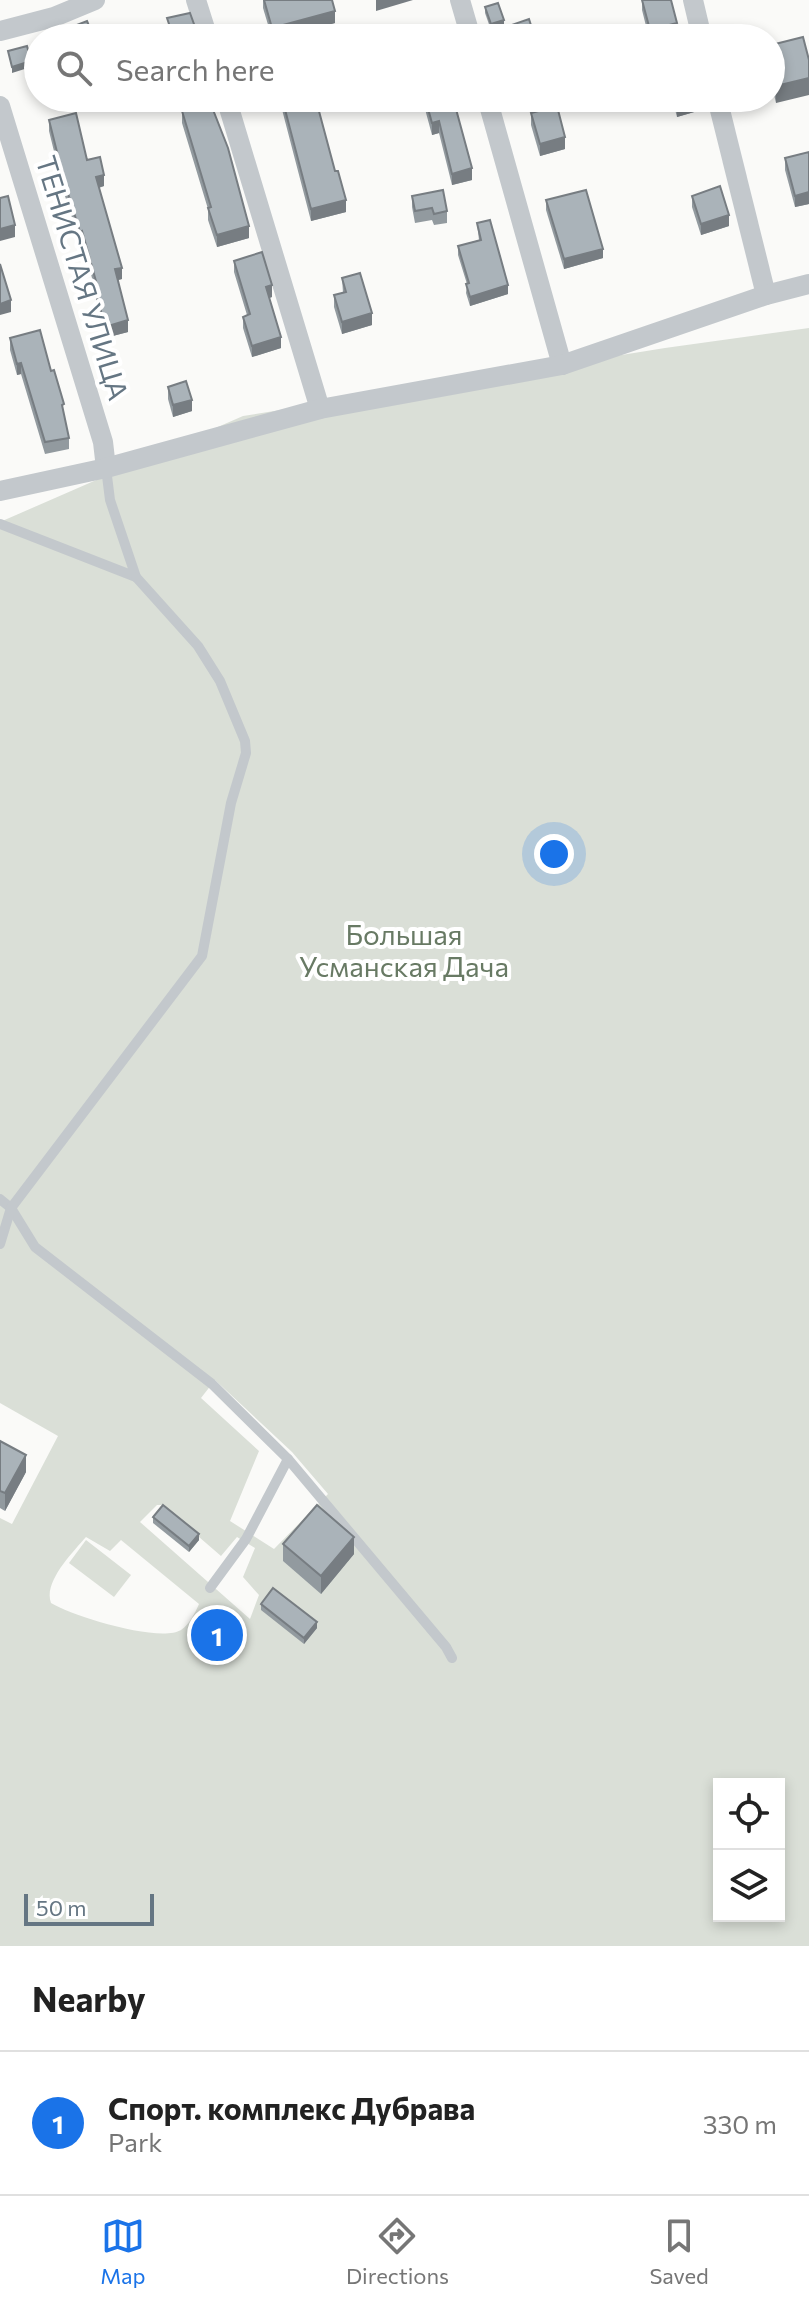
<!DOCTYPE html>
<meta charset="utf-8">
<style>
body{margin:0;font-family:Commissioner,sans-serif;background:#f2f2f2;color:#222}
.controls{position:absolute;right:24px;bottom:24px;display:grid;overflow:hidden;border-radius:0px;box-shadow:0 4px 12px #0003}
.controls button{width:72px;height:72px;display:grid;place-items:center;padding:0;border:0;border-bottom:2px solid #e0e0e0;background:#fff;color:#222;font:40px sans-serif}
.scale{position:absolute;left:24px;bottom:20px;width:130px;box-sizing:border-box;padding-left:8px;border:4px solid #657683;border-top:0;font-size:22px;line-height:28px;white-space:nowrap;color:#657683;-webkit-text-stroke:6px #fff;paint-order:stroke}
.you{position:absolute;left:554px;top:854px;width:28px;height:28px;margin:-20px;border:6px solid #fff;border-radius:50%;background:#1a73e8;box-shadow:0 0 0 12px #1a73e833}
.badge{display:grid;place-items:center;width:52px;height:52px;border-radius:50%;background:#1a73e8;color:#fff;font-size:26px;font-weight:700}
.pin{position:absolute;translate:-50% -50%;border:4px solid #fff;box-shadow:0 2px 8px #0006}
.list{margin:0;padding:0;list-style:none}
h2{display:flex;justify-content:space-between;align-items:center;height:104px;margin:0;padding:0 32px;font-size:34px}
h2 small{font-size:26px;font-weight:400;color:#767676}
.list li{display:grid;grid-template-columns:52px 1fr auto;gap:24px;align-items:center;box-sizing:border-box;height:144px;padding:0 32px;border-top:2px solid #e0e0e0}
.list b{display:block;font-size:30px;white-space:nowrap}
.list p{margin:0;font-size:26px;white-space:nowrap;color:#767676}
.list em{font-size:26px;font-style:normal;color:#767676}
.icon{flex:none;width:44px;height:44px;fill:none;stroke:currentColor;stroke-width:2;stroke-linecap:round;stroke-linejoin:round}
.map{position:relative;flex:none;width:809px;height:1946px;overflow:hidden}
.search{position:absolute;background:#fff;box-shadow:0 4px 12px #0003;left:24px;right:24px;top:24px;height:88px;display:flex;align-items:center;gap:20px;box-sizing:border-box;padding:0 28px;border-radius:44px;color:#767676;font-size:30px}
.sheet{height:248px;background:#fff}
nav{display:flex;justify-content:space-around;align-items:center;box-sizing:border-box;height:112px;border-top:2px solid #e0e0e0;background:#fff;font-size:22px;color:#767676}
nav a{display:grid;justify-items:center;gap:4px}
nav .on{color:#1a73e8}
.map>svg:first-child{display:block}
.green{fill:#dadfd7;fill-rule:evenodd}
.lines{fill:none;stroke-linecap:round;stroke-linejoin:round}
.lane{stroke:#c3c8cc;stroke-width:10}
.street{stroke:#c3c8cc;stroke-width:20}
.wall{fill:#929a9f}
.shaded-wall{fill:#777d82}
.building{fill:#aab3b9;stroke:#777d82;stroke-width:2}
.labels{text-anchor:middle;stroke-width:8;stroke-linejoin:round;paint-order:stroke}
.street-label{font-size:28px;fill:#657683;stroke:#fff}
.park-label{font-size:28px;fill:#687a64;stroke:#fff}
</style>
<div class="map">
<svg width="809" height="1946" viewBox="0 0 809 1946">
<rect width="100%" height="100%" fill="#fafaf8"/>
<g class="green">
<path d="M809,328V1946H0V1518L12,1524L58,1436L0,1403V522L243,416L665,348ZM215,1380L292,1452L328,1494L274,1549L230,1521L259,1451L201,1398ZM157,1505H162L221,1556L237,1537L255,1548L243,1577L259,1595L250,1619L140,1522ZM86,1537L110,1551L121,1540L199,1604C195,1613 189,1625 181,1630C159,1643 72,1616 51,1603C43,1582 73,1552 86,1537ZM719,1784H779V1916H719Z"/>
<polygon points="86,1540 131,1575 114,1597 69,1563"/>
</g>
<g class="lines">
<g class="lane">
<polyline points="0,524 136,577 110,500 106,468"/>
<polyline points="0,1199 11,1208 35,1247 212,1384 288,1459 246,1539 210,1588"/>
<polyline points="0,1244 11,1208 202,956 231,803 246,753 245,741 220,681 198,646 136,577"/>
<polyline points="288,1459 446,1647 452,1658"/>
</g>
<g class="street">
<polyline points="196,0 208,38"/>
<polyline points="460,0 471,38"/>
<polyline points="693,0 702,38"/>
<polyline points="0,31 54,17 95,0"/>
<polyline points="226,98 320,409"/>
<polyline points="487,98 562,365"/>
<polyline points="717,98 766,295"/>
<polyline points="0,106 103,442 106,468"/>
<polyline points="0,491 106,468 320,409 562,365 766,295 809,284"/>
</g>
</g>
<g class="wall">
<polygon points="263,0 332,0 335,23 279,38 272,38 263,8"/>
<polygon points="642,0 677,35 665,38 649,38 642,10"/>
<polygon points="485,7 504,26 491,30 485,13"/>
<polygon points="771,45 809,60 776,103 771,82"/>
<polygon points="279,98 323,98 323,110 319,111 346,212 311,221"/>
<polygon points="422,98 453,98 472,180 452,185 439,133 432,135"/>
<polygon points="672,98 701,98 701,110 677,117"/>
<polygon points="182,111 249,238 217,247 208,220 208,209 182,123"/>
<polygon points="531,113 565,149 540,156 531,125"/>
<polygon points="49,120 87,160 104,186 99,188 122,279 117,280 128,332 105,338 96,304 96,292 82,243 80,244 65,196 49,131"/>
<polygon points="809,152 809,204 795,207 785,170 785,158"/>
<polygon points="412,196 447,211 447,223 434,225 432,220 415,223 412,207"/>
<polygon points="692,196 729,226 701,235 692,207"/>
<polygon points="546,200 603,258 564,269 546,210"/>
<polygon points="477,223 508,294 470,306 466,293 467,284 458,255 458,246 479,240"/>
<polygon points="234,261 272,297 269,298 281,348 252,357 243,328 243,317 247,315 234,272"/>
<polygon points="342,278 372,325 342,334 334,307 334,295 343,293"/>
<polygon points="10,338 51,371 64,416 69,438 69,449 45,454 21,374 17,375 10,350"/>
<polygon points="168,387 192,411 173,417 168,399"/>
<polygon points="0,1441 26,1472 5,1511 0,1508"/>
<polygon points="153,1517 199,1540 189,1552 153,1523"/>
<polygon points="283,1544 354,1554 321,1594 283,1561"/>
<polygon points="261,1604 317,1628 304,1644 261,1610"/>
</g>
<g class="shaded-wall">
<polygon points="376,0 413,0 376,11"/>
<polygon points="335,11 335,23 279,38 272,38 272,28"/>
<polygon points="504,20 504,26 491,30 491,24"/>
<polygon points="677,23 677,35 665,38 650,38 650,30"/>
<polygon points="31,61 31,67 12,73 12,67"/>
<polygon points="809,78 809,95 776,103 776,86"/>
<polygon points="323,98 323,110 316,112 316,100"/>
<polygon points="701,98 701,110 677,117 677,105"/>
<polygon points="439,121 439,133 432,135 432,123"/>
<polygon points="565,137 565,149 540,156 540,144"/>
<polygon points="472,168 472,180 452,185 452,174"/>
<polygon points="104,175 104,186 96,188 96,177"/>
<polygon points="809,192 809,204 795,207 795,196"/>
<polygon points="346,200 346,212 311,221 311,209"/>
<polygon points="729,215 729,226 701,235 701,224"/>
<polygon points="15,225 15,237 0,241 0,229"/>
<polygon points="249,226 249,238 217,247 217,235"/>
<polygon points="82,231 82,243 80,244 80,232"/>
<polygon points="603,249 603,258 564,269 564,259"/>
<polygon points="122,268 122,279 115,281 115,269"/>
<polygon points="272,285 272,297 266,299 266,287"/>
<polygon points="508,285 508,294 470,306 470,297"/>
<polygon points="11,300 11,312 0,315 0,304"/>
<polygon points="372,313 372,325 342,334 342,322"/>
<polygon points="128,320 128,332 105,338 105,327"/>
<polygon points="281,337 281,348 252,357 252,346"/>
<polygon points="21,363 21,374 17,375 17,364"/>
<polygon points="192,400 192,411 173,417 173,405"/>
<polygon points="26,1455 26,1472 5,1511 5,1493"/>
<polygon points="199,1534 199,1540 189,1552 189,1546"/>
<polygon points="354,1537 354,1554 321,1594 321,1576"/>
<polygon points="317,1622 317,1628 304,1644 304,1638"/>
</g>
<g class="building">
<polygon points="264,0 332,0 335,11 272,28"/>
<polygon points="642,0 671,0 677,23 650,30"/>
<polygon points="498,3 504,20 491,24 485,7"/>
<polygon points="190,13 199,38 154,38 152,32 170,27 167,18"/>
<polygon points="529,19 535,38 507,38 503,28"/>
<polygon points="87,21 94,38 79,38 74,26"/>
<polygon points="436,34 437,38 425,38"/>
<polygon points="803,37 809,60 809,78 776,86 771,65 771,45"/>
<polygon points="27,46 31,61 12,67 8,51"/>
<polygon points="282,98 323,98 316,100 335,171 338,171 346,200 311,209"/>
<polygon points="425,98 453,98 472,168 452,174 439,121 432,123"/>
<polygon points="675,98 701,98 677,105"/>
<polygon points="210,102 228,148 249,226 217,235 208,208 211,207 182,111"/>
<polygon points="557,106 565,137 540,144 531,113"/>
<polygon points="76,113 87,160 100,157 104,175 96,177 122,268 115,269 128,320 105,327 96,292 99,292 82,231 80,232 65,184 49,120"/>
<polygon points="809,152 809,192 795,196 785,158"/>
<polygon points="720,186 729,215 701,224 692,196"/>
<polygon points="443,190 447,211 434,214 432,208 415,211 412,196"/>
<polygon points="586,190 603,249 564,259 546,200"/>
<polygon points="8,196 15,225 0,229 0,198"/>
<polygon points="490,220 508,285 470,297 466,284 469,283 458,246 481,240 477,223"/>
<polygon points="262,252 272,285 266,287 281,337 252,346 243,317 250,314 234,261"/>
<polygon points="0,264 11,300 0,304"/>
<polygon points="360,273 372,313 342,322 334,295 346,292 342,278"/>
<polygon points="40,330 51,371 54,370 64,404 62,405 69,438 45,442 21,363 17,364 10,338"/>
<polygon points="186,381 192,400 173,405 168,387"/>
<polygon points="0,1441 26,1455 5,1493 0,1491"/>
<polygon points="163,1505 199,1534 189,1546 153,1517"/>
<polygon points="317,1505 354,1537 321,1576 283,1544"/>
<polygon points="273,1588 317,1622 304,1638 261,1604"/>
</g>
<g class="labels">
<g class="street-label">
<text transform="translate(82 278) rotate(73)" y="10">ТЕНИСТАЯ УЛИЦА</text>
</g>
<g class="park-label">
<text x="404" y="945">Большая<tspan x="404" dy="32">Усманская Дача</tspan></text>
</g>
</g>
</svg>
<div class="controls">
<button><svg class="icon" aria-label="locate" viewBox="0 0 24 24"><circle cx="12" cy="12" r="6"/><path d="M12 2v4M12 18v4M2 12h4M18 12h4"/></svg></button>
<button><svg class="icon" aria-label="layers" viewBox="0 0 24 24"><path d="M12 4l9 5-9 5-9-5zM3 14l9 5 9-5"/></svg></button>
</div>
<div class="scale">50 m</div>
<div class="you"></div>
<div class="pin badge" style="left:217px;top:1635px">1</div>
<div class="search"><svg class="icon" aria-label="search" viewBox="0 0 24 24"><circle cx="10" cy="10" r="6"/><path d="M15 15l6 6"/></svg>Search here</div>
</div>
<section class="sheet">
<h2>Nearby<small></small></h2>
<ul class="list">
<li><span class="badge">1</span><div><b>Спорт. комплекс Дубрава</b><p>Park</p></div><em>330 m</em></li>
</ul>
</section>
<nav>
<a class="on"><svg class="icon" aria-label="map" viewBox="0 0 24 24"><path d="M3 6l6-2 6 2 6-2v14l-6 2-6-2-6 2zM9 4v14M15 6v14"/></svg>Map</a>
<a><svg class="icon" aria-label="directions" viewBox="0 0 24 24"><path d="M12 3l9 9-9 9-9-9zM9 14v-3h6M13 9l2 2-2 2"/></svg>Directions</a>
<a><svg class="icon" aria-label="saved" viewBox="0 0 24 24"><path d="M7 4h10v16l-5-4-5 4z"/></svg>Saved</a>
</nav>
